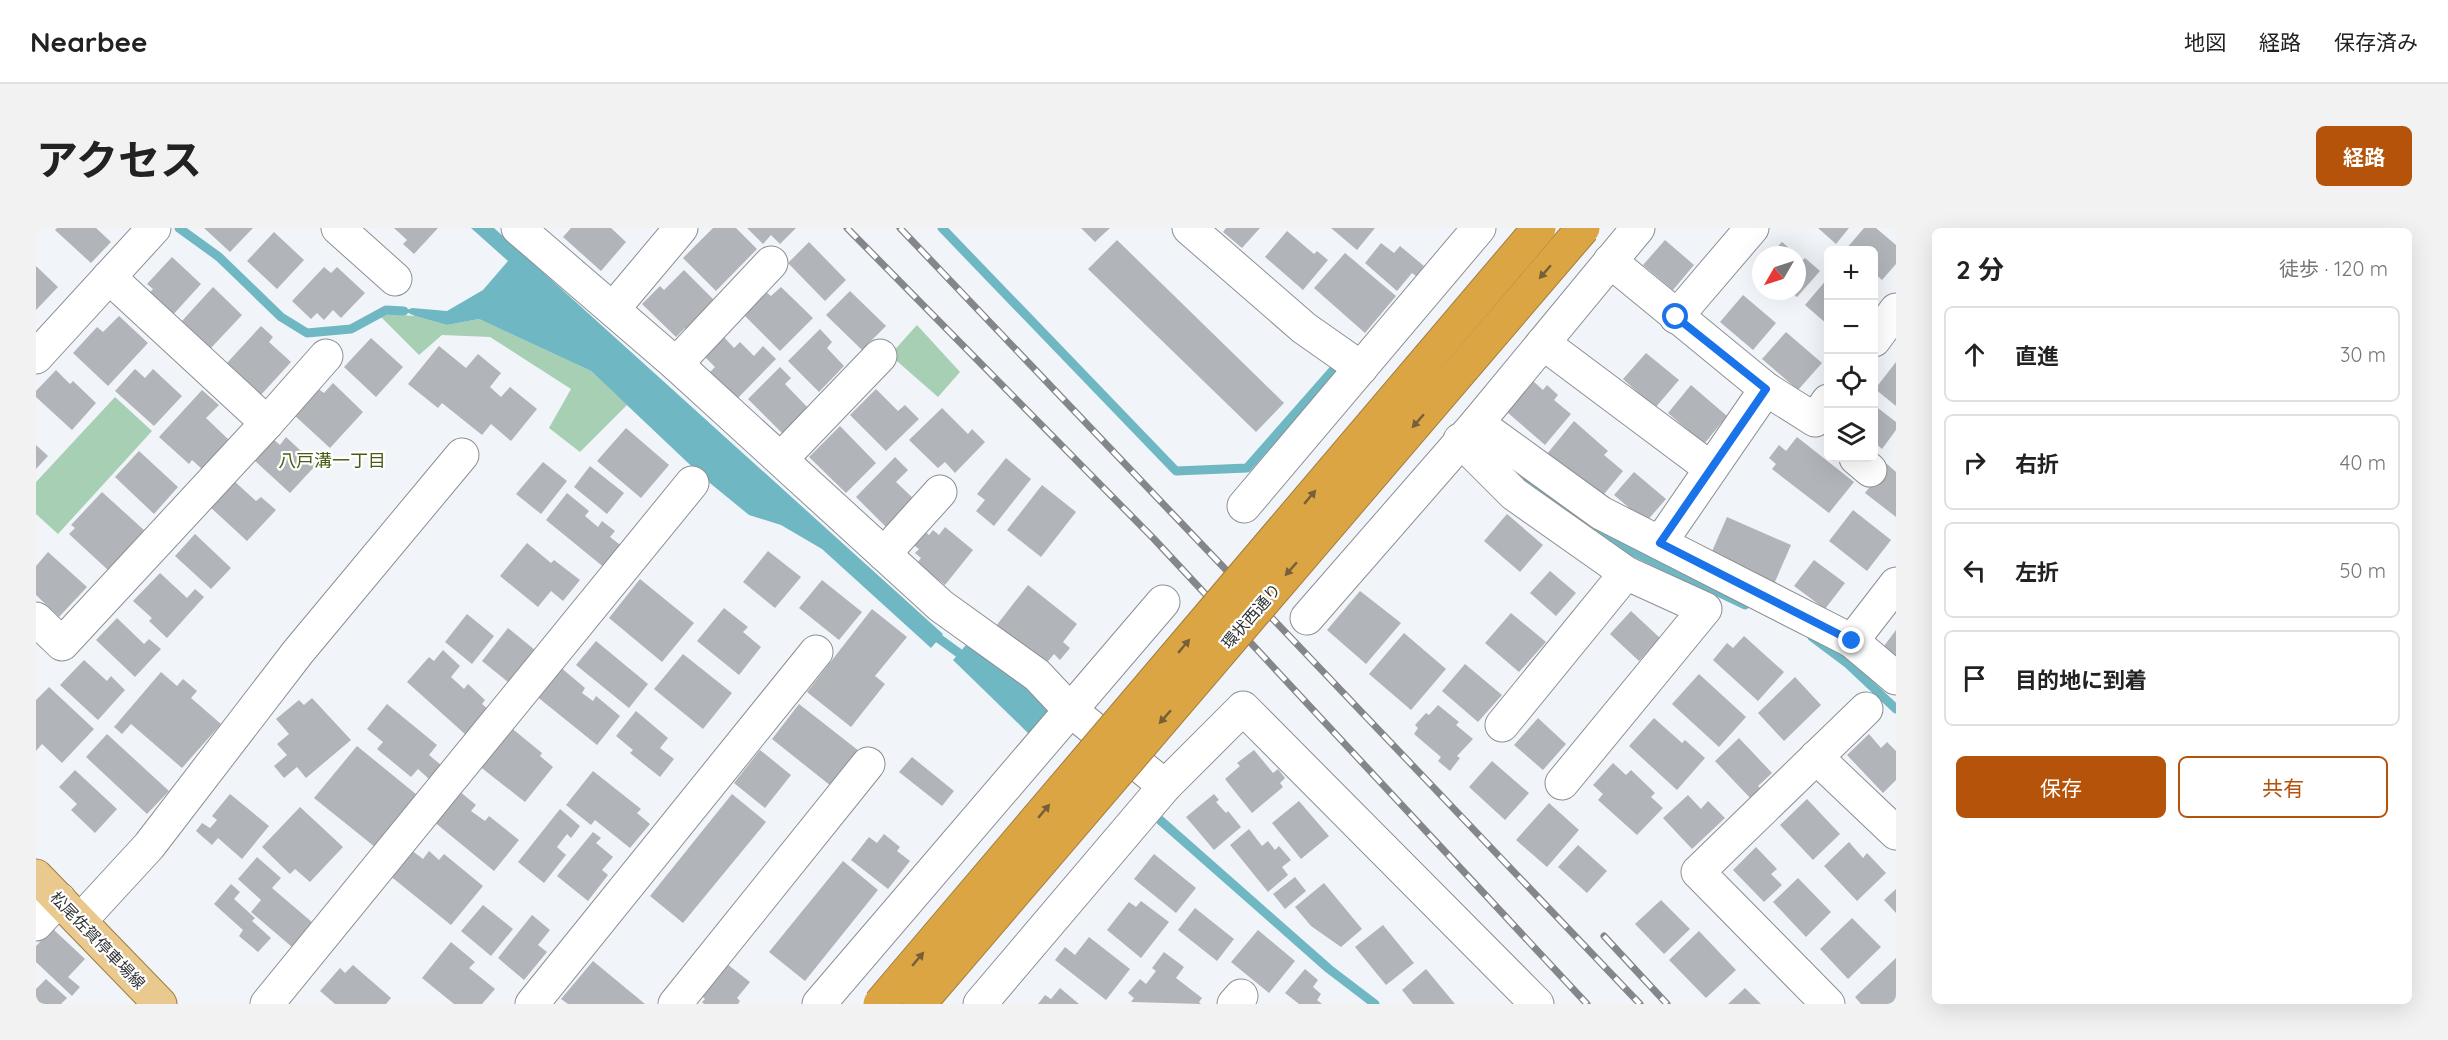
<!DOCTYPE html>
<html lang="ja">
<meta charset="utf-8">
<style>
body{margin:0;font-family:Quicksand,"Noto Sans JP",sans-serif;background:#f2f2f2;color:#222}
.controls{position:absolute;right:18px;top:18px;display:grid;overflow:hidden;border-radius:9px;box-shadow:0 6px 24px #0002}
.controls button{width:54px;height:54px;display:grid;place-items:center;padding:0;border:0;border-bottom:2px solid #e0e0e0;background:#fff;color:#222;font:30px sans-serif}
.compass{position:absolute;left:1716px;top:18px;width:54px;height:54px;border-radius:50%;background:#fff;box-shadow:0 6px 24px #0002;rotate:231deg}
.stop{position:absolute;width:18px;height:18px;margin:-14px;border:4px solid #1a73e8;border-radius:50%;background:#fff}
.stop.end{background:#1a73e8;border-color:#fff;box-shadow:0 2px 6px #0008}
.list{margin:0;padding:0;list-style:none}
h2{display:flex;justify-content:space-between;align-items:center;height:78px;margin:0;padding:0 24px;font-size:26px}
h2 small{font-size:20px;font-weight:400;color:#767676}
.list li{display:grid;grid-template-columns:39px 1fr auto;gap:18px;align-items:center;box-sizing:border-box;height:96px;margin:0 12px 12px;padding:0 12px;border:2px solid #e0e0e0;border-radius:9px}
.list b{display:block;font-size:22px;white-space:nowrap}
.list em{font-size:20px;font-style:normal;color:#767676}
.actions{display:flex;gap:12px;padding:18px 24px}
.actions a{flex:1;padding:14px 0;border:2px solid #b45309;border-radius:9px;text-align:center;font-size:21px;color:#b45309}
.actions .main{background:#b45309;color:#fff}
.icon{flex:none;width:33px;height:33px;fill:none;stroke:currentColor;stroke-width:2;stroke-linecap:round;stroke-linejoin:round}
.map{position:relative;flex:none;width:1860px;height:776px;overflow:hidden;border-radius:9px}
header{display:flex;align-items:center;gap:36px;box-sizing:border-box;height:84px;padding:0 30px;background:#fff;border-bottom:2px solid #e0e0e0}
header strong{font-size:28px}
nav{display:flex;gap:33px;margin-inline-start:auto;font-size:21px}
.intro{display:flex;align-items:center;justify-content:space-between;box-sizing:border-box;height:144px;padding:0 36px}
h1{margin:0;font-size:42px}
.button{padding:15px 27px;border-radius:9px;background:#b45309;color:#fff;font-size:21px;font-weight:700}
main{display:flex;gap:36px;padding:0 36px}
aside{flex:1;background:#fff;border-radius:9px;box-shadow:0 6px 24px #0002}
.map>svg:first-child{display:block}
.green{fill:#a7cfb3}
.water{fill:#6eb7c3}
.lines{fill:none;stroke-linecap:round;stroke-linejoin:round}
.stream{stroke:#6eb7c3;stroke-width:9}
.building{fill:#b1b5b9}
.minor-casing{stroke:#8c8f93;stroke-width:35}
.major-casing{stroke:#a07d3d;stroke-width:35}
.minor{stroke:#fff;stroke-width:33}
.major{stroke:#eac98e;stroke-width:33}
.rail-casing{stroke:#84878a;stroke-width:7}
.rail{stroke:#fff;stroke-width:4.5;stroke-dasharray:14;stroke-linecap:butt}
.highway-bridge-casing{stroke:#a07d3d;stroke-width:35;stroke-linecap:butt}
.highway-bridge{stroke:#dca543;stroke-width:33}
.oneway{fill:#756039}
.route{stroke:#1a73e8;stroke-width:8}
.labels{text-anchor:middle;stroke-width:4.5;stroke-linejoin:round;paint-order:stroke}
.street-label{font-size:16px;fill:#303233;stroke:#fff}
.neighbourhood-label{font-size:18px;fill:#485e15;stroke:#fff}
</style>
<header>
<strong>Nearbee</strong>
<nav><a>地図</a><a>経路</a><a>保存済み</a></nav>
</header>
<div class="intro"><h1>アクセス</h1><a class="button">経路</a></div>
<main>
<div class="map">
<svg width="1860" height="776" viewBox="0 0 1860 776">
<rect width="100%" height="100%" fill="#f1f5fa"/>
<g class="green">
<polygon points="353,86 379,88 411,97 443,91 555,143 591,177 544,224 513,200 535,161 454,109 406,107 383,127 345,89"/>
<polygon points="881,97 924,144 902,169 854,127"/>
<polygon points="79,169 116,203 22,306 0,286 0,254"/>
</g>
<g class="water">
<polygon points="435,0 458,0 907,406 895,420 786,321 745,297 713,287 669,251 555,143 443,91 411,97 379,88 368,83 376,80 411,83 447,62 472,33"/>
<polygon points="930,417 999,464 1013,484 994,507 917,432"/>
</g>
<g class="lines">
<g class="stream">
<polyline points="143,0 183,29 245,89 271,105 315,101 350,82 368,83"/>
<polyline points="906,0 1140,243 1211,240 1298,141"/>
<polyline points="1491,251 1545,293 1587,319 1709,377"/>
<polyline points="894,404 931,431"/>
<polyline points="1776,409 1812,436 1860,481"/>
<polyline points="1124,592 1293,741 1339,776"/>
</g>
</g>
<g class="building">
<polygon points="21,0 60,0 75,14 55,35 19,2"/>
<polygon points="168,0 217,0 194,24"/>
<polygon points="358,0 402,0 378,26 367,16 371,12"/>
<polygon points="535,0 575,0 590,14 565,43 527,9"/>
<polygon points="677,0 700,0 721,21 680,63 647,30"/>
<polygon points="711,0 760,0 744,16 735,7 727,16"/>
<polygon points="1045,0 1074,0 1059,14"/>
<polygon points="1190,0 1224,0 1206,20 1187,4"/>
<polygon points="1295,0 1339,0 1321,22"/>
<polygon points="1782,0 1813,0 1800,16"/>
<polygon points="1828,0 1840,0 1860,17 1860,36 1846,52 1838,45 1838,22 1810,21"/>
<polygon points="1251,3 1278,26 1281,23 1292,32 1267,62 1229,29"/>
<polygon points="238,4 268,32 241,61 211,33"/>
<polygon points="1081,12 1248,175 1220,204 1052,41"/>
<polygon points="1629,12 1658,37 1637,62 1607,37"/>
<polygon points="773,14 810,52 789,73 752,35"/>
<polygon points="1746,14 1767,32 1769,30 1784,43 1761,69 1753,63 1761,63 1761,27 1734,27"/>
<polygon points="1345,15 1358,25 1364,18 1388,38 1380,48 1376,45 1361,63 1329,35"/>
<polygon points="1309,25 1360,68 1329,105 1278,60"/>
<polygon points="136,29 165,56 135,89 111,67 117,61 111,56"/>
<polygon points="0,38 22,59 0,82"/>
<polygon points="288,39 295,45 301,39 329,65 305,90 297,82 288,92 281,85 275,91 256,73"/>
<polygon points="648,42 680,74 651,103 649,100 640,109 606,76 624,58 628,62"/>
<polygon points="1792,50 1792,97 1769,77"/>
<polygon points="177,59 206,87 175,120 146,93"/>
<polygon points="745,59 777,90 744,123 707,86 729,63 735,68"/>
<polygon points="814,63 850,98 826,122 790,87"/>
<polygon points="1707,67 1740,95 1717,122 1684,94"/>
<polygon points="83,88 112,115 72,158 37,125 61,99 67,104"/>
<polygon points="225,98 237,109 233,114 255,134 224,168 190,136"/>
<polygon points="784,101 796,114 791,120 808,138 783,164 752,133"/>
<polygon points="1750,104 1786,135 1762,162 1726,131"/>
<polygon points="687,108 698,120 704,114 718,128 727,118 740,131 701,171 674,144 679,139 668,128"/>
<polygon points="335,110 367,139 340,169 308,139"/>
<polygon points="403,118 430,140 442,126 465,145 454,159 465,169 474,159 501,181 475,213 455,196 446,207 406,175 402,180 372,156"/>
<polygon points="1610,125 1643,152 1619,180 1587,151"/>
<polygon points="1860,134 1860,178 1839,161"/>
<polygon points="744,139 755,150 749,156 774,182 748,207 712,171"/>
<polygon points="99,141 109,150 117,141 146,168 118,198 79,163"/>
<polygon points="20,142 34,156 37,153 60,175 36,202 0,169 0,163"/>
<polygon points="1497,153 1507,162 1511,157 1522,167 1518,172 1535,186 1509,217 1471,184"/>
<polygon points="297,155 327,184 294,220 257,186 281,160 288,165"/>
<polygon points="1655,157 1691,188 1668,216 1632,185"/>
<polygon points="840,161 862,183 869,177 883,191 850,223 814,187"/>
<polygon points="166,162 183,177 170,190 193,212 166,241 156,232 153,236 123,209"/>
<polygon points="1838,177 1860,194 1860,202 1846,221 1838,214"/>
<polygon points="906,180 932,206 936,201 949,214 919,245 909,234 902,240 873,212"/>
<polygon points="1538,193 1572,223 1568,227 1587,243 1564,271 1511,226"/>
<polygon points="804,198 840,235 810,265 773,229"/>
<polygon points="590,200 633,237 605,270 561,233"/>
<polygon points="250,209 280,237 254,265 217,231 236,210 244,217"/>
<polygon points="1761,209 1818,254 1793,285 1736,241 1740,236 1733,230 1743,217 1750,223"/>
<polygon points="0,217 12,228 0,241"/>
<polygon points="103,223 142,259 118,286 79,249"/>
<polygon points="859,229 872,242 860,254 880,273 852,301 820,269"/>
<polygon points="970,230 995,251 958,298 940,283 949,272 941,266"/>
<polygon points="507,234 531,253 505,286 480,266"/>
<polygon points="1851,236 1860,244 1860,289 1829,265"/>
<polygon points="554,238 588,265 571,286 538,259"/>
<polygon points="1598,244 1630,271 1610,294 1578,267"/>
<polygon points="197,252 220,273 225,269 240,282 211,313 173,278"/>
<polygon points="1006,257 1040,284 1005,329 971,302"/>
<polygon points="66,264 109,303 72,342 33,306 39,300 35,297"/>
<polygon points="531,265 553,283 549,288 562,299 566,293 579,303 574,309 587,319 570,341 510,292"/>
<polygon points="1817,282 1855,312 1831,343 1793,313"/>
<polygon points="1471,286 1507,317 1484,344 1448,313"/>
<polygon points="1691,289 1755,317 1738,356 1674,328"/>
<polygon points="909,299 937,322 909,357 881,335 885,330 879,325 883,321 876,316 887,302 893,307 897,302 903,307"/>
<polygon points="159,306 195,340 175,361 139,328"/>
<polygon points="491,315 515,335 518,332 544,352 527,373 515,363 502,379 464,348"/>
<polygon points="732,323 765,349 739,380 707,354"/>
<polygon points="12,324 51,359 23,389 0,367 0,338"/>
<polygon points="1778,332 1809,355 1789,381 1758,358"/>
<polygon points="1514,343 1540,365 1520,388 1494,365"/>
<polygon points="124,345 151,370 159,361 168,369 131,410 113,393 116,390 97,373"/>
<polygon points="604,351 658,395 626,434 573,390"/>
<polygon points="786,352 826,384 803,412 763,380"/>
<polygon points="992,357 1041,396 1027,414 1034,420 1024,432 1018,426 1009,437 960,398"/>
<polygon points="1324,363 1365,395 1330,436 1291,402"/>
<polygon points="688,380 712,399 707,404 725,419 703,447 661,413"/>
<polygon points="836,381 871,409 839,448 849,456 815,499 771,464"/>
<polygon points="1595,383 1624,410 1603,433 1574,406"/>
<polygon points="1475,385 1510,414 1483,444 1449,415"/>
<polygon points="431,386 458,408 436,436 409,414"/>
<polygon points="81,390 108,416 113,411 125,421 99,449 60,412"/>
<polygon points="472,400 499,422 472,454 446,433"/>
<polygon points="1860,402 1860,434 1845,422"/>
<polygon points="1368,405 1410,441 1375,482 1333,446"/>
<polygon points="1708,408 1748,444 1722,473 1677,432 1691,415 1697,420"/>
<polygon points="560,413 612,456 593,480 540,437"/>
<polygon points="407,422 424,438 415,449 428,461 432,456 449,472 446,476 453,482 430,507 371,454 393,429 398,433"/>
<polygon points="647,426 696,465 667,501 618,461"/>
<polygon points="48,432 71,453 75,448 89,462 62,492 24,457"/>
<polygon points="1429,436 1466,467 1442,494 1406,463"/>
<polygon points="523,438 549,460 546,465 557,473 560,468 584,488 561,517 499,467"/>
<polygon points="125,444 141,458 147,451 161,463 155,470 185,496 146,540 95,496 86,506 78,499"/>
<polygon points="1663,446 1710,489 1683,519 1636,476"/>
<polygon points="1759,449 1785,477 1748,513 1722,485"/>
<polygon points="13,459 58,501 26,535 6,516 0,523 0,472"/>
<polygon points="276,470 315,512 270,550 261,539 248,550 238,538 251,527 241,516 253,506 240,491 263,472 268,477"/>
<polygon points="351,476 401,517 393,527 405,537 393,551 382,541 375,549 341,521 347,514 331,501"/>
<polygon points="763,476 823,523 795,558 736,511"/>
<polygon points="1402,477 1423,494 1420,497 1437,511 1421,528 1424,530 1414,543 1402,533 1405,529 1378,506 1382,500 1379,497 1390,485 1393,487"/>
<polygon points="600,483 632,510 624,520 638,531 624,549 594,525 597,522 580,508"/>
<polygon points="1502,490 1530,516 1507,542 1478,517"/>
<polygon points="1618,490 1646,515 1649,512 1669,530 1641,562 1593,518"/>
<polygon points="473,498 506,525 504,528 517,539 489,574 442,537"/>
<polygon points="71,506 133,563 111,586 50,529"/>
<polygon points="1833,506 1845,520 1851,514 1860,523 1860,552 1847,565 1811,527"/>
<polygon points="1703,510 1736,545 1722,558 1727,563 1717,573 1679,533"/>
<polygon points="321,518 381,567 339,619 278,570"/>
<polygon points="724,522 755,547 729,580 698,555"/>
<polygon points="1218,522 1237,545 1242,541 1249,550 1244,555 1247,559 1216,585 1189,551 1204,538 1201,535"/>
<polygon points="876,529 918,563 906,578 863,544"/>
<polygon points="1456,533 1493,565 1469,592 1433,559"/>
<polygon points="1577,535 1590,547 1595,542 1619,565 1615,569 1627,580 1601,607 1562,572 1567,566 1557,557"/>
<polygon points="39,542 81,581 59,605 35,582 41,576 23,559"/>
<polygon points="557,543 605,581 601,585 614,596 594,620 559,592 555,597 530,577"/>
<polygon points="422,562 440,577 435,583 449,593 453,588 483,612 458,643 397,593"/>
<polygon points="194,566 233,598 206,631 182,610 176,617 160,603 166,595 174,600 181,592 176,588"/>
<polygon points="696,566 730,594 647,695 614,668"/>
<polygon points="1178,566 1183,572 1180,574 1190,585 1192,583 1205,599 1178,622 1150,589"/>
<polygon points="1652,567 1665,581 1672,573 1689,590 1656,621 1627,590"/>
<polygon points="1771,571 1804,606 1777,632 1744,597"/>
<polygon points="1263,573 1293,608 1265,631 1236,595"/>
<polygon points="1513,575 1543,602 1511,639 1480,612"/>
<polygon points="264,579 307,619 274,654 259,641 254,646 226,619"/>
<polygon points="524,581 544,598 535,610 531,606 521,619 530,627 508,655 482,634"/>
<polygon points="1213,601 1226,618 1232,613 1239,622 1243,618 1255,632 1246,639 1252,647 1232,664 1194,617"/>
<polygon points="557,604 565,610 560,615 577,629 566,642 572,647 552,673 521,648"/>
<polygon points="848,606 864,619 861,623 874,633 852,661 815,632 833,609 841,615"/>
<polygon points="1813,614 1827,630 1831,625 1850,645 1821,673 1788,638"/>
<polygon points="1542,617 1571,643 1551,665 1522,639"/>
<polygon points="1720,619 1741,641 1735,646 1746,657 1728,674 1697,642"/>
<polygon points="374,621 387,631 393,623 403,632 408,626 447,658 415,697 353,647"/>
<polygon points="1118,626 1160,660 1140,685 1098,651"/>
<polygon points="221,629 245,650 236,660 277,695 256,719 215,684 225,672 202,651"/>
<polygon points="807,633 842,662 769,753 733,724"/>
<polygon points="1259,649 1270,663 1249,681 1237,666"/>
<polygon points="1762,650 1795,684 1770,709 1737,674"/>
<polygon points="1288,655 1326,701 1305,719 1275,698 1259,679"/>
<polygon points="195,656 204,664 198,671 219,690 216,693 235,710 222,724 203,708 207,702 178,676"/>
<polygon points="1860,661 1860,685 1848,672"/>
<polygon points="1625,672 1654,701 1628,726 1599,696"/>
<polygon points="1105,673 1133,694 1105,730 1071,702 1093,674 1100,679"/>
<polygon points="447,677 477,701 455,728 425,703"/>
<polygon points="1159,680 1198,711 1181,733 1142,702"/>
<polygon points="496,687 514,702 502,717 511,724 488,752 462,730"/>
<polygon points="1816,690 1845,719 1812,751 1784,721"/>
<polygon points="1347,697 1378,735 1350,757 1319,719"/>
<polygon points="17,701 49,731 32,749 44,759 36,768 0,734 0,718"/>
<polygon points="1222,702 1259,733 1233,765 1195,734"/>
<polygon points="1663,703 1700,742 1670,770 1633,732"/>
<polygon points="1053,709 1094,741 1070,772 1019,732 1029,719 1039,727"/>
<polygon points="415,714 439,734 433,740 459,761 446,776 418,776 386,750"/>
<polygon points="1128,724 1148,739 1140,750 1166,770 1163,774 1165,776 1095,774 1098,770 1092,765 1104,751 1110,756 1120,743 1116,740"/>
<polygon points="1860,730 1860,776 1825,776 1819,769"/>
<polygon points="557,733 609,776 532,776 525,771"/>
<polygon points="691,736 714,754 701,770 704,773 702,776 668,776 666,774 669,771 666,768"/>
<polygon points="317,737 355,770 350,776 299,776 284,763 304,740 309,745"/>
<polygon points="1269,741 1282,752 1277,759 1285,766 1281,772 1286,776 1263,776 1249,765"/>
<polygon points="1390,741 1419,776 1377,776 1366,762"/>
<polygon points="10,751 31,770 25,776 0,776 0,761"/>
<polygon points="1024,760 1043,776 1002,776 1009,767 1015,771"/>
<polygon points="1709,760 1725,776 1692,776"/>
</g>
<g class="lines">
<g class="minor-casing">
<g id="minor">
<polyline points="302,0 359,51"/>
<polyline points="482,0 640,136 905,378 1001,447 1033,481 1129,558"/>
<polyline points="1153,0 1268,100 1325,140"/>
<polyline points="1574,33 1730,161 1779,192 1792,173"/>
<polyline points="73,49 231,195"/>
<polyline points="577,81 645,0"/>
<polyline points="1640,89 1716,0"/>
<polyline points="1838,112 1860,82"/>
<polyline points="1507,115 1674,240"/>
<polyline points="0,129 118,0"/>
<polyline points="640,136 735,35"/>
<polyline points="1441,195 1565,285 1624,315 1730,161"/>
<polyline points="1424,212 1478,266 1590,345 1669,381 1526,555"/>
<polyline points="1820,230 1834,242"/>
<polyline points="745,231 844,128"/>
<polyline points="1208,278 1443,0"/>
<polyline points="1624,315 1816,413"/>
<polyline points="848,326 904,264"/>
<polyline points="1860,356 1816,413 1860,450"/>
<polyline points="1271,390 1441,195 1602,0"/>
<polyline points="0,391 26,416 231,195 290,128"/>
<polyline points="1466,497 1590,345"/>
<polyline points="1780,529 1860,605"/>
<polyline points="44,693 113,618 262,424 426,227"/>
<polyline points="0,696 23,671"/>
<polyline points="231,776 656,255"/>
<polyline points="496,776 780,424"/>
<polyline points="639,776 832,536"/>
<polyline points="783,776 1127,374"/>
<polyline points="944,776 1129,558 1207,480 1501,776"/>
<polyline points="1198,776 1205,768"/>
<polyline points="1792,776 1662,644 1830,481"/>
</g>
</g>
<g class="major-casing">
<polyline id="major" points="0,648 124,776"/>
</g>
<use href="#minor" class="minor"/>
<use href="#major" class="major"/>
<g class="rail-casing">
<g id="rail">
<polyline points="811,0 1118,311 1551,776"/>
<polyline points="864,0 1604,776"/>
<polyline points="1568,708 1631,776"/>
</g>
</g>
<use href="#rail" class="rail"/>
<g class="highway-bridge-casing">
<g id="highway-bridge">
<polyline points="844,776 1503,0"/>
<polyline points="883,776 1547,0"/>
</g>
</g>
<use href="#highway-bridge" class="highway-bridge"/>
</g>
<defs><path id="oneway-solid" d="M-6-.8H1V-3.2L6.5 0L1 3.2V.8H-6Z" transform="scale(1.5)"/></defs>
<g class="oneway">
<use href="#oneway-solid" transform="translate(1509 44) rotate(131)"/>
<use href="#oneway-solid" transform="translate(1382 193) rotate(131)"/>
<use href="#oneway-solid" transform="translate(1274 269) rotate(-50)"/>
<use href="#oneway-solid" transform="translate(1255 341) rotate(131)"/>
<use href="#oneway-solid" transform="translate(1148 418) rotate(-50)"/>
<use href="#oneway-solid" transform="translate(1129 489) rotate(131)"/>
<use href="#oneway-solid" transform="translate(1008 583) rotate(-50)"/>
<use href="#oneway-solid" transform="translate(882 731) rotate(-50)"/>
</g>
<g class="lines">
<polyline class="route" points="1640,89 1730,161 1624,315 1816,413"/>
</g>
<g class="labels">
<g class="street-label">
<text transform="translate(1215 388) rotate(-49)" y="6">環状西通り</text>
<text transform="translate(62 712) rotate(46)" y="6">松尾佐賀停車場線</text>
</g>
<g class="neighbourhood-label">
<text x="296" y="239">八戸溝一丁目</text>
</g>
</g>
</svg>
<div class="controls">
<button>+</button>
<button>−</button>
<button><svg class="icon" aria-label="locate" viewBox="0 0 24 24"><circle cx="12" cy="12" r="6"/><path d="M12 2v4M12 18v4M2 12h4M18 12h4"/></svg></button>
<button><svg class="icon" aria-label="layers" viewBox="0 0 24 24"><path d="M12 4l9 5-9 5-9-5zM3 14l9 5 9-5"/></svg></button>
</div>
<svg class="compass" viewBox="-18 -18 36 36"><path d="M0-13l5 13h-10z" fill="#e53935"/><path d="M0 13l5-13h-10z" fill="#767676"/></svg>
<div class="stop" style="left:1640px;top:89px"></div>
<div class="stop end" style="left:1816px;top:413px"></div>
</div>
<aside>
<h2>2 分<small>徒歩 · 120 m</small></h2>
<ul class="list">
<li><svg class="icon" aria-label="ahead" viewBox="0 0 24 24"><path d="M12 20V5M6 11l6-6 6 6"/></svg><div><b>直進</b></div><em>30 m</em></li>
<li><svg class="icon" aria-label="right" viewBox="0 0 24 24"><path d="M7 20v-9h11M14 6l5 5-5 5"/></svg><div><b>右折</b></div><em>40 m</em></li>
<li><svg class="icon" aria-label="left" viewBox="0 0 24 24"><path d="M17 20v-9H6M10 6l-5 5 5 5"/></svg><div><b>左折</b></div><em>50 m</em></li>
<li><svg class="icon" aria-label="arrive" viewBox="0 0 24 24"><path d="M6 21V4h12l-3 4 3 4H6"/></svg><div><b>目的地に到着</b></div></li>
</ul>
<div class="actions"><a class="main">保存</a><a>共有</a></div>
</aside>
</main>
